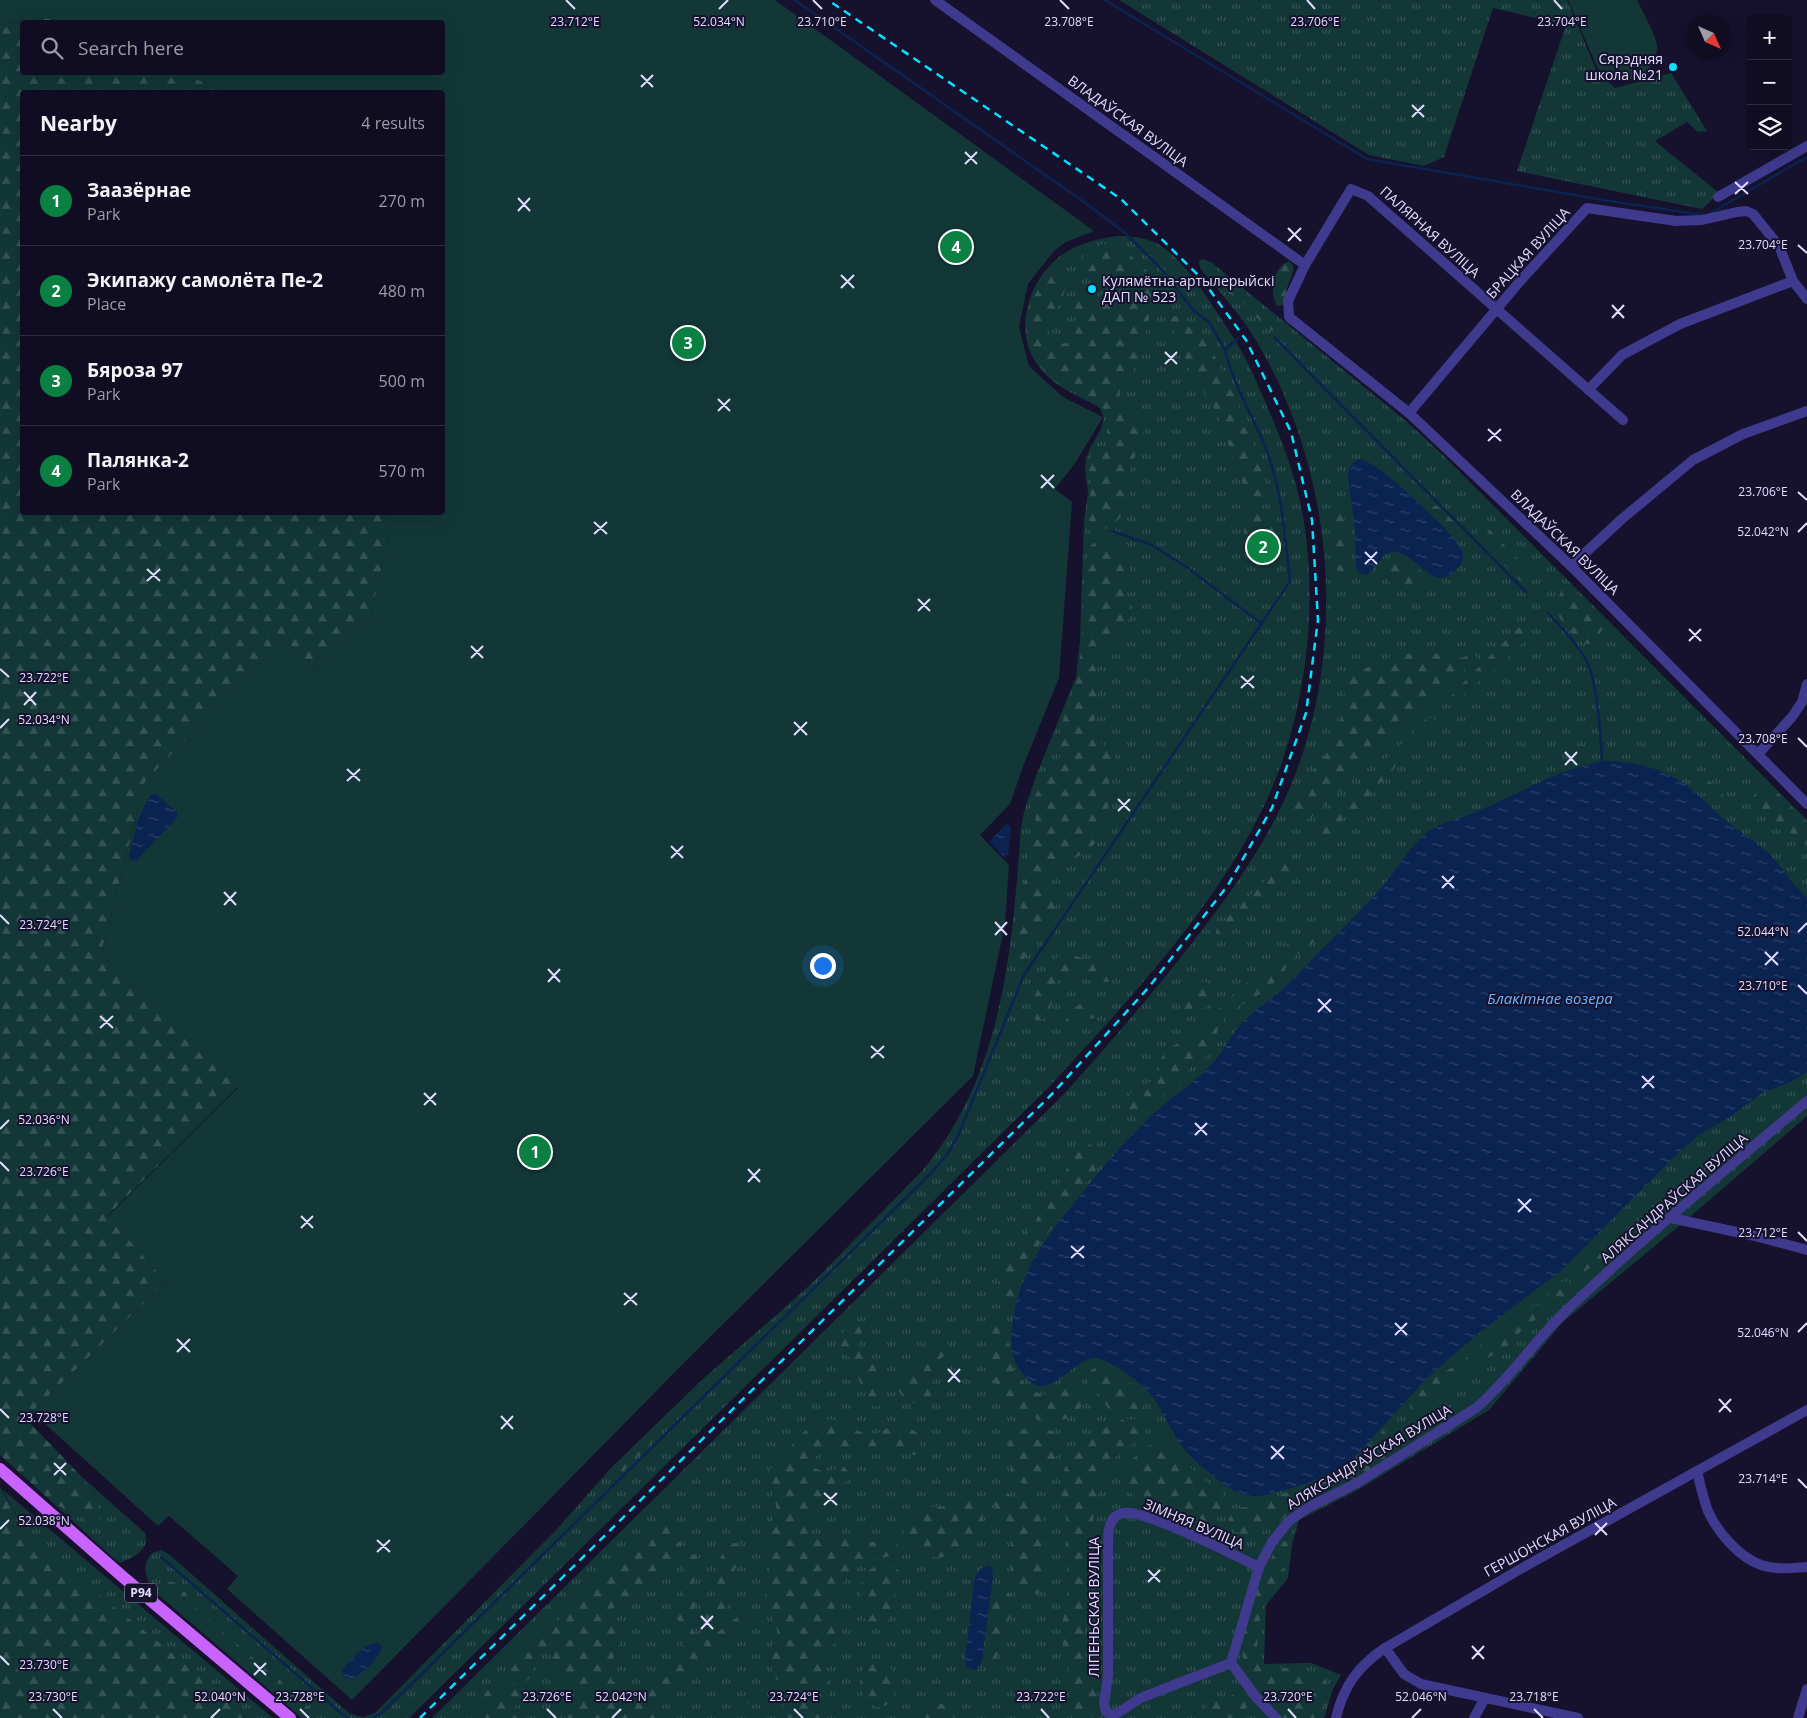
<!DOCTYPE html>
<meta charset="utf-8">
<style>
body{margin:0;font-family:"Open Sans",sans-serif;background:#19162a;color:#f1f3f6}
.controls{position:absolute;right:15px;top:15px;display:grid;overflow:hidden;border-radius:5px;box-shadow:0 5px 20px #0002}
.controls button{width:45px;height:45px;display:grid;place-items:center;padding:0;border:0;border-bottom:1px solid #302d40;background:#100d22;color:#f1f3f6;font:25px sans-serif}
.compass{position:absolute;left:1687px;top:15px;width:45px;height:45px;border-radius:50%;background:#100d22;box-shadow:0 5px 20px #0002;rotate:135deg}
.you{position:absolute;left:822px;top:965px;width:18px;height:18px;margin:-12px;border:4px solid #fff;border-radius:50%;background:#1a73e8;box-shadow:0 0 0 8px #1a73e833}
.badge{display:grid;place-items:center;width:32px;height:32px;border-radius:50%;background:#0b8043;color:#fff;font-size:16px;font-weight:700}
.pin{position:absolute;translate:-50% -50%;border:2px solid #fff;box-shadow:0 1px 5px #0006}
.list{margin:0;padding:0;list-style:none}
h2{display:flex;justify-content:space-between;align-items:center;height:65px;margin:0;padding:0 20px;font-size:21px}
h2 small{font-size:16px;font-weight:400;color:#9c9ca5}
.list li{display:grid;grid-template-columns:32px 1fr auto;gap:15px;align-items:center;box-sizing:border-box;height:90px;padding:0 20px;border-top:1px solid #302d40}
.list b{display:block;font-size:19px;white-space:nowrap}
.list p{margin:0;font-size:16px;white-space:nowrap;color:#9c9ca5}
.list em{font-size:16px;font-style:normal;color:#9c9ca5}
.icon{flex:none;width:28px;height:28px;fill:none;stroke:currentColor;stroke-width:2;stroke-linecap:round;stroke-linejoin:round}
.map{position:relative;flex:none;width:1807px;height:1718px;overflow:hidden}
.search{position:absolute;background:#100d22;box-shadow:0 5px 20px #0002;left:20px;top:20px;width:425px;height:55px;display:flex;align-items:center;gap:12px;box-sizing:border-box;padding:0 18px;border-radius:5px;color:#9c9ca5;font-size:19px}
.panel{position:absolute;background:#100d22;box-shadow:0 5px 20px #0002;left:20px;top:90px;width:425px;height:425px;border-radius:5px}
.map>svg:first-child{display:block}
.grass{fill:url(#grass-tufts)}
.forest{fill:url(#forest-firs)}
.garden{fill:#133737}
.water{fill:url(#water-ripples)}
.lines{fill:none;stroke-linecap:round;stroke-linejoin:round}
.stream{stroke:#0b2351;stroke-width:2.5}
.street{stroke:#3f3a8d;stroke-width:10}
.primary{stroke:#c963ff;stroke-width:12}
.rail{stroke:#08e0ff;stroke-width:2.5;stroke-dasharray:8 6;stroke-linecap:butt}
.ticks{fill:none;stroke:#e1dcff;stroke-width:2}
.poi-dot{fill:#08e0ff;stroke:#16112d;stroke-width:2}
.labels{text-anchor:middle;stroke-width:4;stroke-linejoin:round;paint-order:stroke}
.shield{fill:#16112d;stroke:#a49fc0;stroke-width:1}
.shield-label{font-size:12px;font-weight:bold;fill:#e1dcff}
.poi-label{font-size:14px;fill:#e1dcff;stroke:#16112d;text-anchor:end}
.street-label{font-size:14px;fill:#e1dcff;stroke:#16112d}
.water-label{font-size:15px;font-style:italic;fill:#6ab6ff;stroke:#16112d}
.ticks-label{font-size:12px;text-anchor:middle;fill:#e1dcff;stroke:#16112d;stroke-width:4;stroke-linejoin:round;paint-order:stroke}
</style>
<div class="map">
<svg width="1807" height="1718" viewBox="0 0 1807 1718">
<defs>
<pattern id="grass-tufts" width="24" height="20" patternUnits="userSpaceOnUse" patternTransform="scale(1.25)"><rect width="24" height="20" fill="#133737"/><path d="M3 7l-1-3M5 7V3M7 7l1-3M15 17l-1-3M17 17v-4M19 17l1-3" fill="none" stroke="#355355"/></pattern>
<pattern id="forest-firs" width="22" height="20" patternUnits="userSpaceOnUse" patternTransform="scale(1.25)"><rect width="22" height="20" fill="#133737"/><path d="M5 1l3.5 6h-7zM16 11l3.5 6h-7z" fill="#355355"/></pattern>
<pattern id="water-ripples" width="26" height="14" patternUnits="userSpaceOnUse" patternTransform="scale(1.25)"><rect width="26" height="14" fill="#0b2351"/><path d="M2 4q2-2 4 0t4 0M15 11q2-2 4 0t4 0" fill="none" stroke="#2e426b"/></pattern>
</defs>
<rect width="100%" height="100%" fill="#16112d"/>
<g class="grass">
<polygon points="1119,0 1567,0 1597,72 1615,88 1671,73 1707,131 1698,132 1687,122 1655,141 1719,193 1702,209 1517,171 1566,25 1493,8 1444,157 1424,166 1369,155"/>
<path d="M1117,236C1131,236 1143,237 1156,243C1185,257 1217,313 1235,340C1248,360 1257,383 1266,404C1284,445 1299,484 1305,529C1318,621 1303,727 1262,810C1213,911 1125,1004 1050,1086L409,1718H302L155,1592C145,1580 141,1565 152,1553L161,1550L170,1555L350,1714L363,1717L375,1713L557,1529L610,1469L649,1431L705,1377L780,1312L814,1281L923,1170C1004,1072 1012,949 1021,828L1024,812L1036,776L1076,677L1080,640L1084,521L1088,492L1085,469L1086,459L1090,448L1100,431L1104,418L1100,408C1077,394 1059,391 1040,368C1011,334 1028,278 1063,254C1079,243 1098,239 1117,236Z"/>
<path d="M1202,259L1211,262L1406,421L1440,452L1807,820V1116L1691,1216L1563,1322L1489,1410L1358,1490L1299,1520L1292,1545L1288,1578L1266,1605L1264,1664L1311,1663L1341,1675L1333,1689L1324,1718H432L1064,1094C1107,1046 1149,998 1189,947C1225,901 1259,854 1284,801C1350,658 1337,478 1257,342C1241,315 1220,292 1200,268L1199,261Z"/>
<path d="M82,1477L145,1533C151,1550 132,1558 120,1563L112,1557L53,1503L91,1522L97,1497Z"/>
<polygon points="2,1489 273,1718 246,1718 30,1540"/>
</g>
<g class="forest">
<polygon points="45,18 68,22 22,22 22,72 194,73 197,79 223,92 22,92 22,512 385,513 388,541 370,619 316,670 283,639 145,782 101,954 238,1087 108,1215 166,1282 32,1412 29,1422 82,1477 97,1497 100,1520 91,1522 53,1503 0,1455 0,25"/>
<path d="M1104,244L1113,245L1126,251L1148,272L1153,280L1150,314L1140,359C1136,371 1117,383 1120,397C1124,413 1146,407 1144,431C1141,443 1135,455 1131,467C1129,475 1131,483 1130,490C1130,502 1118,529 1103,529C1096,529 1092,525 1088,519C1087,506 1092,493 1091,481C1090,474 1087,468 1089,462C1092,452 1099,453 1105,447C1107,445 1108,418 1107,414C1103,401 1068,389 1056,381C1046,373 1039,362 1034,350C1029,338 1027,326 1029,313C1033,296 1040,282 1055,272C1082,269 1053,316 1049,326C1048,335 1050,339 1057,344L1068,343C1086,326 1071,319 1076,302L1083,297H1100L1105,290V284C1099,277 1089,282 1083,275C1070,260 1093,246 1104,244Z"/>
<path d="M1289,261L1293,265C1294,277 1289,279 1287,289C1285,296 1286,299 1282,305L1277,306C1269,292 1273,267 1289,261Z"/>
<polygon points="1224,282 1231,283 1276,320 1279,324 1279,328 1272,331 1256,317 1241,299 1224,291 1222,287"/>
<path d="M1176,316C1190,320 1199,332 1207,343C1222,365 1273,475 1266,496C1259,504 1253,504 1245,497L1241,475L1234,460L1218,415L1189,368L1170,324L1172,317Z"/>
<path d="M1435,505L1440,508L1458,526L1460,530L1459,535L1456,537C1448,534 1431,517 1431,508Z"/>
<path d="M1341,508C1349,527 1348,550 1348,570L1345,572L1338,570L1336,565L1330,517L1334,510Z"/>
<path d="M1257,510C1261,511 1265,511 1268,514C1278,522 1283,550 1274,561C1271,566 1266,567 1261,567C1241,563 1243,548 1244,533C1245,522 1242,511 1257,510Z"/>
<polygon points="1482,527 1488,528 1530,572 1532,575 1531,582 1526,584 1519,580 1479,539 1476,531"/>
<path d="M1100,541L1127,551L1130,574L1124,588C1126,595 1132,601 1132,608C1133,618 1127,620 1123,628C1120,632 1121,637 1116,641C1111,645 1106,646 1102,652C1096,660 1096,669 1095,677C1095,684 1098,689 1098,696C1098,710 1089,727 1099,740C1103,746 1113,749 1115,756C1118,763 1111,770 1110,777C1106,795 1112,812 1104,830C1096,848 1076,859 1058,866C1050,868 1047,869 1042,875L1048,893L1057,903L1050,920L1039,925L1031,938L1026,956L1017,964L1013,959L1029,852L1036,823L1034,805L1035,796L1043,780L1059,759L1061,752L1060,729L1079,674L1087,552L1092,544Z"/>
<path d="M1394,556C1405,557 1422,568 1426,579L1422,589C1394,600 1369,566 1394,556Z"/>
<path d="M1566,586L1573,589L1603,619C1606,628 1597,639 1590,644C1578,644 1560,621 1556,610L1561,590Z"/>
<path d="M1523,625L1527,626L1529,631C1522,651 1487,676 1470,688C1464,693 1461,702 1453,702L1451,698L1454,692L1518,628Z"/>
<path d="M1412,653L1444,654L1461,658L1473,654L1477,657L1316,814L1304,821L1295,819L1291,810C1297,782 1321,766 1334,742C1344,721 1341,698 1349,678L1352,675L1387,658Z"/>
<polygon points="1432,717 1434,718 1435,723 1428,733 1403,752 1392,772 1372,791 1359,809 1345,817 1332,834 1322,839 1316,838 1316,832 1318,829 1426,719"/>
<path d="M1698,775C1707,778 1723,790 1725,800L1722,804L1716,805C1711,802 1696,784 1695,779Z"/>
<path d="M1766,787L1774,790L1779,794L1807,822V846C1796,835 1756,812 1753,802C1752,798 1753,797 1755,794Z"/>
<path d="M1286,860H1289L1293,863C1293,883 1259,901 1246,914C1238,921 1234,931 1226,937L1222,939L1216,937V931L1218,927Z"/>
<polygon points="1319,924 1322,925 1323,929 1317,939 1291,960 1270,988 1236,1008 1226,1016 1219,1027 1209,1054 1201,1061 1191,1067 1179,1083 1166,1093 1153,1107 1141,1113 1135,1113 1127,1108 1125,1100 1133,1091 1154,1080 1159,1071 1160,1060 1167,1049 1196,1034 1204,1026 1211,1015 1241,987 1272,966 1289,942 1306,933 1313,927"/>
<path d="M1063,954C1076,953 1085,961 1097,964C1104,965 1110,963 1115,969C1113,998 1080,969 1067,973C1049,979 1057,1019 1038,1020C1032,1020 1029,1014 1030,1009C1030,1005 1048,968 1051,964C1054,959 1058,957 1063,954Z"/>
<path d="M1204,981L1212,986L1214,994L1209,1005C1199,1013 1183,1015 1179,1000C1182,989 1194,982 1204,981Z"/>
<path d="M1088,1002L1098,1005L1099,1013L1094,1018L1079,1020L1072,1032H1067L1064,1028C1066,1016 1074,1003 1088,1002Z"/>
<polygon points="1085,1143 1091,1145 1094,1159 1098,1165 1098,1167 1035,1250 1023,1273 1014,1298 1008,1303 1000,1302 998,1298 997,1286 1013,1246 1036,1221 1044,1202 1062,1179 1077,1148"/>
<path d="M1631,1213L1635,1214C1642,1224 1632,1228 1629,1237C1627,1241 1628,1245 1626,1249L1619,1254L1605,1257L1584,1272L1581,1273L1576,1270V1264L1580,1259L1623,1216Z"/>
<path d="M1563,1281L1570,1282C1575,1296 1560,1314 1548,1300V1292L1554,1286Z"/>
<polygon points="1535,1305 1539,1305 1541,1308 1540,1316 1521,1331 1509,1345 1483,1361 1467,1369 1456,1383 1435,1397 1417,1411 1411,1410 1410,1403 1412,1399 1433,1379 1464,1360 1479,1346 1505,1325"/>
<path d="M858,1321L864,1325L858,1343L859,1348L869,1354L874,1362L883,1392V1403L877,1407L872,1405C867,1397 861,1387 858,1377C857,1372 858,1367 855,1362C852,1356 844,1356 840,1351C833,1340 848,1323 858,1321Z"/>
<path d="M998,1325H1002L1006,1328C1010,1338 1007,1349 1010,1359C1015,1377 1034,1402 1055,1393C1064,1389 1070,1381 1081,1386C1094,1402 1071,1421 1055,1421C1021,1423 988,1388 986,1355C985,1344 988,1332 998,1325Z"/>
<path d="M941,1341L949,1345V1350C945,1357 936,1360 933,1369C929,1382 941,1395 920,1403C913,1404 907,1402 902,1396C892,1384 905,1367 916,1360C920,1358 924,1356 927,1354C933,1350 934,1343 941,1341Z"/>
<path d="M1099,1366C1114,1369 1141,1387 1145,1401L1142,1409C1133,1414 1116,1416 1108,1408C1105,1405 1105,1401 1102,1398C1094,1387 1080,1389 1091,1370Z"/>
<path d="M830,1419C845,1421 856,1434 872,1434C879,1434 884,1429 890,1427C899,1425 911,1428 917,1433C921,1440 922,1449 917,1455H913L903,1450L894,1452L880,1450L861,1453L850,1449L838,1448L820,1452L814,1459V1467C824,1475 832,1470 843,1466L850,1474L846,1482L834,1488V1497L826,1505L812,1516C808,1526 808,1537 821,1540L843,1534L871,1542L895,1540C908,1560 875,1557 865,1560C858,1563 852,1570 848,1575C840,1586 832,1605 835,1619C837,1625 840,1630 838,1637C836,1647 825,1649 823,1659C822,1668 829,1675 830,1684C831,1696 824,1706 824,1718H784L781,1684L779,1681L772,1676C771,1673 772,1649 773,1646C775,1640 778,1636 777,1631C776,1619 765,1612 765,1599C764,1586 771,1575 770,1562C770,1552 765,1544 767,1535C769,1526 775,1519 776,1510C777,1497 766,1486 769,1473C772,1465 777,1461 783,1455C798,1440 807,1421 830,1419Z"/>
<path d="M1124,1419L1141,1420L1146,1428C1145,1442 1126,1445 1117,1456C1101,1476 1093,1509 1092,1534C1092,1552 1099,1569 1097,1587C1094,1606 1082,1623 1083,1642C1085,1666 1110,1696 1090,1718H1074C1063,1708 1070,1692 1069,1678C1068,1662 1061,1647 1062,1630C1062,1616 1069,1603 1070,1589C1071,1579 1066,1569 1065,1559C1064,1545 1069,1532 1066,1518C1063,1503 1057,1488 1063,1473C1072,1447 1099,1429 1124,1419Z"/>
<path d="M1031,1427C1044,1428 1055,1429 1061,1441C1061,1452 1054,1460 1049,1469C1041,1482 1024,1493 1013,1475C1009,1469 1011,1463 1010,1456C1009,1451 1007,1446 1009,1441C1013,1432 1023,1429 1031,1427Z"/>
<polygon points="1393,1427 1405,1432 1407,1436 1404,1448 1355,1479 1352,1479 1349,1474 1352,1465 1355,1460 1382,1432"/>
<polygon points="650,1434 654,1438 651,1443 621,1474 615,1477 611,1474 613,1469 646,1436"/>
<path d="M1161,1440L1167,1442C1181,1455 1192,1471 1207,1482C1213,1486 1221,1490 1225,1497C1228,1503 1224,1510 1220,1514C1196,1541 1177,1519 1154,1505C1146,1500 1134,1498 1128,1490C1112,1470 1145,1446 1161,1440Z"/>
<path d="M1328,1480L1333,1481C1335,1485 1335,1488 1332,1492C1323,1500 1307,1503 1297,1508C1286,1514 1279,1524 1268,1529C1256,1536 1227,1539 1229,1518L1237,1508L1260,1505L1282,1494Z"/>
<polygon points="0,1487 30,1540 177,1657 246,1718 0,1718"/>
<polygon points="998,1489 1013,1497 1030,1502 1037,1507 1044,1518 1046,1579 1042,1591 1037,1594 1027,1593 1015,1583 1012,1577 1010,1566 1013,1537 1004,1515 991,1502 990,1497 994,1490"/>
<path d="M964,1499C1000,1500 981,1561 937,1557C928,1556 915,1553 909,1546C899,1535 903,1517 916,1510C923,1506 931,1508 939,1507C948,1506 956,1501 964,1499Z"/>
<path d="M665,1520H670C677,1527 671,1533 681,1544L679,1555L644,1590L632,1600L610,1609L608,1612V1619L620,1623L623,1630C622,1646 605,1666 612,1681L623,1685L632,1696H642L652,1690L663,1680L680,1661L684,1644L678,1628V1615L685,1590L683,1568L686,1558L692,1554L697,1555L699,1558L694,1580L696,1602L691,1621L692,1627L697,1637L706,1639L713,1636L744,1612L747,1613L750,1620L743,1631L659,1699L656,1702L654,1710L661,1718H568L561,1702L563,1686L562,1682L551,1655L543,1650H539L533,1656L534,1668L531,1677L524,1683L519,1684L513,1683L510,1677L508,1671L512,1656L518,1648L535,1634L554,1624L559,1619L577,1592L586,1584L611,1567Z"/>
<path d="M1281,1541H1285L1288,1544L1287,1550L1281,1560L1284,1573L1282,1581L1266,1601L1261,1610L1256,1655L1259,1663L1264,1668H1291L1307,1675L1325,1680C1331,1692 1326,1708 1317,1718H1284C1281,1714 1278,1709 1275,1705C1265,1693 1253,1685 1246,1670C1232,1637 1263,1577 1277,1546Z"/>
<path d="M733,1543L740,1544C746,1554 737,1560 735,1569C729,1591 736,1606 716,1623C711,1626 708,1629 702,1628L699,1625C696,1612 712,1606 715,1594C721,1575 713,1555 733,1543Z"/>
<path d="M876,1566C892,1565 908,1567 898,1588C896,1592 894,1595 892,1598C887,1612 895,1630 872,1628C863,1623 865,1616 863,1608C859,1591 858,1575 876,1566Z"/>
<polygon points="169,1582 174,1582 179,1584 198,1611 306,1703 309,1708 308,1712 304,1714 299,1711 178,1606 167,1594 166,1585"/>
<polygon points="1007,1591 1012,1597 1012,1610 996,1661 994,1664 989,1665 986,1663 986,1656 993,1603 997,1594"/>
<path d="M874,1658L886,1662C894,1670 897,1679 895,1690C893,1704 879,1714 867,1701C857,1690 857,1663 874,1658Z"/>
<path d="M501,1685L523,1691L525,1694L523,1700L514,1707V1713L517,1718H471C481,1707 483,1684 501,1685Z"/>
<polygon points="759,1686 762,1688 761,1692 731,1718 718,1718"/>
<path d="M1240,1691L1247,1695L1249,1704L1239,1718H1207C1204,1709 1205,1697 1217,1697C1225,1697 1218,1698 1225,1698C1231,1697 1235,1693 1240,1691Z"/>
<polygon points="936,1704 942,1704 950,1707 955,1714 954,1718 914,1718 921,1710"/>
</g>
<g class="garden">
<polygon points="0,0 775,0 1094,231 1066,242 1054,251 1028,284 1019,327 1029,366 1063,397 1103,417 1076,462 1055,489 1072,502 1059,678 1024,764 1010,804 980,835 1009,865 1005,924 973,1076 678,1369 352,1700 227,1589 238,1576 169,1516 158,1526 32,1412 166,1282 108,1216 238,1088 101,954 145,782 283,639 316,670 370,619 388,541 385,513 442,512 442,92 223,92 197,79 194,73 442,72 442,22 68,22 45,18 0,25"/>
<path d="M1568,0H1637C1642,10 1657,37 1657,46C1658,77 1618,90 1598,69Z"/>
</g>
<g class="water">
<path d="M1358,459C1375,460 1408,494 1422,506C1431,515 1462,542 1463,556C1463,562 1458,568 1454,572C1431,592 1416,552 1394,552C1381,552 1377,569 1366,575L1360,573L1356,569L1355,529L1348,478C1348,469 1350,464 1358,459Z"/>
<path d="M1602,761C1632,760 1663,768 1688,786C1701,797 1712,809 1725,820C1740,833 1759,842 1773,858C1785,871 1794,886 1807,898V1072L1791,1082L1762,1093L1731,1116L1699,1135L1674,1157L1562,1270L1479,1333L1427,1378L1354,1458C1329,1480 1292,1488 1261,1496C1244,1497 1235,1492 1222,1483C1204,1469 1187,1456 1175,1436C1165,1419 1158,1400 1143,1386C1134,1378 1107,1359 1096,1358C1073,1357 1052,1403 1027,1379C1022,1373 1017,1367 1014,1359C1010,1349 1011,1339 1012,1329C1018,1270 1047,1236 1083,1192C1103,1167 1124,1142 1147,1120C1167,1100 1192,1085 1211,1065C1225,1050 1232,1031 1248,1017C1254,1011 1261,1007 1267,1002C1278,994 1288,984 1298,974C1327,943 1359,914 1386,882C1400,865 1411,844 1429,831C1442,822 1459,819 1473,813C1503,801 1531,785 1561,773C1574,768 1588,764 1602,761Z"/>
<path d="M156,794L177,812V818L136,861H131L129,856C134,836 138,811 151,795Z"/>
<polygon points="1006,824 1010,825 1011,831 1008,855 1005,858 990,843 990,841"/>
<path d="M988,1566L992,1568L993,1577L982,1660L978,1669L974,1670L966,1666L965,1659L974,1582C976,1574 979,1567 988,1566Z"/>
<path d="M378,1642L382,1647C378,1662 364,1671 352,1679L345,1678L342,1671C352,1659 362,1645 378,1642Z"/>
</g>
<g class="lines">
<g class="stream">
<polyline points="795,0 1084,202 1124,232 1166,274"/>
<polyline points="1105,0 1367,159 1609,201 1704,215"/>
<polyline points="1709,214 1807,157"/>
<polyline points="1173,284 1194,311 1209,322 1225,350"/>
<polyline points="1275,338 1526,592"/>
<polyline points="1112,531 1152,545 1188,568 1262,624"/>
<path d="M1548,613C1561,627 1575,641 1585,658C1597,678 1601,737 1602,761"/>
<polyline points="161,1557 342,1714 349,1718"/>
<path d="M373,1718L383,1712L931,1173L946,1156L958,1136L1024,975L1290,581C1285,541 1283,500 1270,460C1258,423 1234,389 1225,350L1238,338"/>
</g>
<g class="street">
<polyline points="935,0 1305,265"/>
<polyline points="1718,197 1807,146"/>
<polyline points="1588,390 1622,355 1680,324 1793,281 1807,299"/>
<polyline points="1409,413 1521,280 1587,208 1676,221 1702,220 1737,212 1746,211 1753,214 1779,246 1793,281"/>
<polyline points="1623,420 1368,196 1351,189 1305,265 1288,301 1289,317 1409,413 1571,566 1807,804"/>
<polyline points="1571,566 1623,518 1693,460 1743,434 1807,411"/>
<polyline points="1758,754 1792,717 1802,702 1807,684"/>
<polyline points="1671,1218 1755,1236 1807,1250"/>
<path d="M1697,1471C1700,1484 1703,1498 1708,1511C1718,1533 1739,1557 1761,1565C1776,1570 1792,1568 1807,1567"/>
<polyline points="1385,1648 1404,1674 1421,1684 1578,1718"/>
<path d="M1231,1663L1143,1697C1132,1702 1122,1712 1113,1715L1106,1712L1104,1704L1108,1675V1540C1108,1529 1110,1515 1124,1513C1144,1509 1236,1556 1259,1567"/>
<path d="M1276,1718L1256,1697L1231,1663L1259,1567L1272,1542L1289,1521L1309,1507L1357,1483L1476,1408C1510,1379 1534,1341 1566,1311C1643,1237 1726,1170 1807,1101"/>
<path d="M1336,1718C1343,1687 1358,1666 1385,1648L1524,1567L1807,1410"/>
<polyline points="1474,1718 1485,1698"/>
<polyline points="1798,1718 1807,1689"/>
</g>
<polyline class="primary" points="0,1469 123,1577 290,1718"/>
<polyline class="rail" points="420,1718 1053,1093 1149,987 1228,885 1272,808 1306,713 1318,620 1312,520 1291,432 1246,340 1201,278 1121,199 828,0"/>
</g>
<path class="ticks" d="M566,0L575,9M813,0L822,9M1060,0L1069,9M1307,0L1315,9M1554,0L1562,9M719,9L728,0M641,75L653,87M641,87L653,75M1412,105L1424,117M1412,117L1424,105M965,152L977,164M965,164L977,152M1735,182L1748,194M1735,194L1748,182M518,198L530,211M518,211L530,198M1288,228L1301,241M1288,241L1301,228M1798,245L1807,253M841,275L854,288M841,288L854,275M1612,305L1624,318M1612,318L1624,305M1165,352L1177,364M1165,364L1177,352M718,399L730,411M718,411L730,399M1488,429L1501,441M1488,441L1501,429M1041,475L1054,488M1041,488L1054,475M1798,492L1807,500M594,522L607,534M1798,532L1807,523M594,534L607,522M1365,552L1377,564M1365,564L1377,552M147,569L160,581M147,581L160,569M918,599L930,611M918,611L930,599M1689,629L1701,641M1689,641L1701,629M471,646L483,658M471,658L483,646M0,669L9,677M1241,676L1254,688M1241,688L1254,676M24,692L36,705M24,705L36,692M794,722L807,735M0,728L9,719M794,735L807,722M1798,738L1807,747M1565,752L1577,765M1565,765L1577,752M347,769L360,781M347,781L360,769M1118,799L1130,811M1118,811L1130,799M671,846L683,858M671,858L683,846M1442,876L1454,888M1442,888L1454,876M224,892L236,905M224,905L236,892M0,915L9,924M995,922L1007,935M1798,932L1807,923M995,935L1007,922M1765,952L1778,965M1765,965L1778,952M548,969L560,982M548,982L560,969M1798,985L1807,994M1318,999L1331,1012M1318,1012L1331,999M100,1016L113,1028M100,1028L113,1016M871,1046L884,1058M871,1058L884,1046M1642,1076L1654,1088M1642,1088L1654,1076M424,1093L436,1105M424,1105L436,1093M1195,1123L1207,1135M0,1129L9,1120M1195,1135L1207,1123M0,1162L9,1171M748,1169L760,1182M748,1182L760,1169M1518,1199L1531,1212M1518,1212L1531,1199M301,1216L313,1228M301,1228L313,1216M1798,1232L1807,1241M1071,1246L1084,1258M1071,1258L1084,1246M624,1293L637,1305M624,1305L637,1293M1395,1323L1407,1335M1798,1332L1807,1323M1395,1335L1407,1323M177,1339L190,1352M177,1352L190,1339M948,1369L960,1382M948,1382L960,1369M1719,1399L1731,1412M0,1409L9,1418M1719,1412L1731,1399M501,1416L513,1429M501,1429L513,1416M1271,1446L1284,1459M1271,1459L1284,1446M54,1463L66,1475M54,1475L66,1463M1798,1479L1807,1488M824,1493L837,1505M824,1505L837,1493M1595,1523L1607,1535M0,1529L9,1520M1595,1535L1607,1523M377,1540L390,1552M377,1552L390,1540M1148,1570L1160,1582M1148,1582L1160,1570M701,1616L713,1629M701,1629L713,1616M1472,1646L1484,1659M0,1656L9,1665M1472,1659L1484,1646M254,1663L266,1675M254,1675L266,1663M53,1709L62,1718M300,1709L309,1718M547,1709L556,1718M794,1709L803,1718M1041,1709L1049,1718M1288,1709L1296,1718M1534,1709L1543,1718M211,1718L220,1709M612,1718L621,1709M1412,1718L1421,1709"/>
<g class="poi-dot">
<circle cx="1673" cy="67" r="5"/>
<circle cx="1092" cy="289" r="5"/>
</g>
<g class="labels">
<rect class="shield" x="125" y="1583.5" width="32" height="19" rx="4"/>
<g class="shield-label">
<text x="141" y="1597">Р94</text>
</g>
<g class="poi-label">
<text x="1663" y="64">Сярэдняя<tspan x="1663" dy="16">школа №21</tspan></text>
<text x="1102" y="286" text-anchor="start">Кулямётна-артылерыйскі<tspan x="1102" dy="16">ДАП № 523</tspan></text>
</g>
<g class="street-label">
<text transform="translate(1128 121) rotate(36)" y="5">ВЛАДАЎСКАЯ ВУЛІЦА</text>
<text transform="translate(1430 232) rotate(42)" y="5">ПАЛЯРНАЯ ВУЛІЦА</text>
<text transform="translate(1528 253) rotate(-48)" y="5">БРАЦКАЯ ВУЛІЦА</text>
<text transform="translate(1565 542) rotate(44)" y="5">ВЛАДАЎСКАЯ ВУЛІЦА</text>
<text transform="translate(1674 1198) rotate(-41)" y="5">АЛЯКСАНДРАЎСКАЯ ВУЛІЦА</text>
<text transform="translate(1369 1457) rotate(-31)" y="5">АЛЯКСАНДРАЎСКАЯ ВУЛІЦА</text>
<text transform="translate(1194 1524) rotate(23)" y="5">ЗІМНЯЯ ВУЛІЦА</text>
<text transform="translate(1550 1537) rotate(-29)" y="5">ГЕРШОНСКАЯ ВУЛІЦА</text>
<text transform="translate(1094 1607) rotate(-90)" y="5">ЛІПЕНЬСКАЯ ВУЛІЦА</text>
</g>
<g class="water-label">
<text x="1550" y="1004">Блакітнае возера</text>
</g>
</g>
<g class="ticks-label">
<text x="575" y="26">23.712°E</text>
<text x="719" y="26">52.034°N</text>
<text x="822" y="26">23.710°E</text>
<text x="1069" y="26">23.708°E</text>
<text x="1315" y="26">23.706°E</text>
<text x="1562" y="26">23.704°E</text>
<text x="1763" y="249">23.704°E</text>
<text x="1763" y="496">23.706°E</text>
<text x="1763" y="536">52.042°N</text>
<text x="44" y="682">23.722°E</text>
<text x="44" y="724">52.034°N</text>
<text x="1763" y="743">23.708°E</text>
<text x="44" y="929">23.724°E</text>
<text x="1763" y="936">52.044°N</text>
<text x="1763" y="990">23.710°E</text>
<text x="44" y="1124">52.036°N</text>
<text x="44" y="1176">23.726°E</text>
<text x="1763" y="1237">23.712°E</text>
<text x="1763" y="1337">52.046°N</text>
<text x="44" y="1422">23.728°E</text>
<text x="1763" y="1483">23.714°E</text>
<text x="44" y="1525">52.038°N</text>
<text x="44" y="1669">23.730°E</text>
<text x="53" y="1701">23.730°E</text>
<text x="220" y="1701">52.040°N</text>
<text x="300" y="1701">23.728°E</text>
<text x="547" y="1701">23.726°E</text>
<text x="621" y="1701">52.042°N</text>
<text x="794" y="1701">23.724°E</text>
<text x="1041" y="1701">23.722°E</text>
<text x="1288" y="1701">23.720°E</text>
<text x="1421" y="1701">52.046°N</text>
<text x="1534" y="1701">23.718°E</text>
</g>
</svg>
<div class="controls">
<button>+</button>
<button>−</button>
<button><svg class="icon" aria-label="layers" viewBox="0 0 24 24"><path d="M12 4l9 5-9 5-9-5zM3 14l9 5 9-5"/></svg></button>
</div>
<svg class="compass" viewBox="-18 -18 36 36"><path d="M0-13l5 13h-10z" fill="#e53935"/><path d="M0 13l5-13h-10z" fill="#9c9ca5"/></svg>
<div class="you"></div>
<div class="pin badge" style="left:535px;top:1152px">1</div>
<div class="pin badge" style="left:1263px;top:547px">2</div>
<div class="pin badge" style="left:688px;top:343px">3</div>
<div class="pin badge" style="left:956px;top:247px">4</div>
<div class="search"><svg class="icon" aria-label="search" viewBox="0 0 24 24"><circle cx="10" cy="10" r="6"/><path d="M15 15l6 6"/></svg>Search here</div>
<section class="panel">
<h2>Nearby<small>4 results</small></h2>
<ul class="list">
<li><span class="badge">1</span><div><b>Заазёрнае</b><p>Park</p></div><em>270 m</em></li>
<li><span class="badge">2</span><div><b>Экипажу самолёта Пе-2</b><p>Place</p></div><em>480 m</em></li>
<li><span class="badge">3</span><div><b>Бяроза 97</b><p>Park</p></div><em>500 m</em></li>
<li><span class="badge">4</span><div><b>Палянка-2</b><p>Park</p></div><em>570 m</em></li>
</ul>
</section>
</div>
